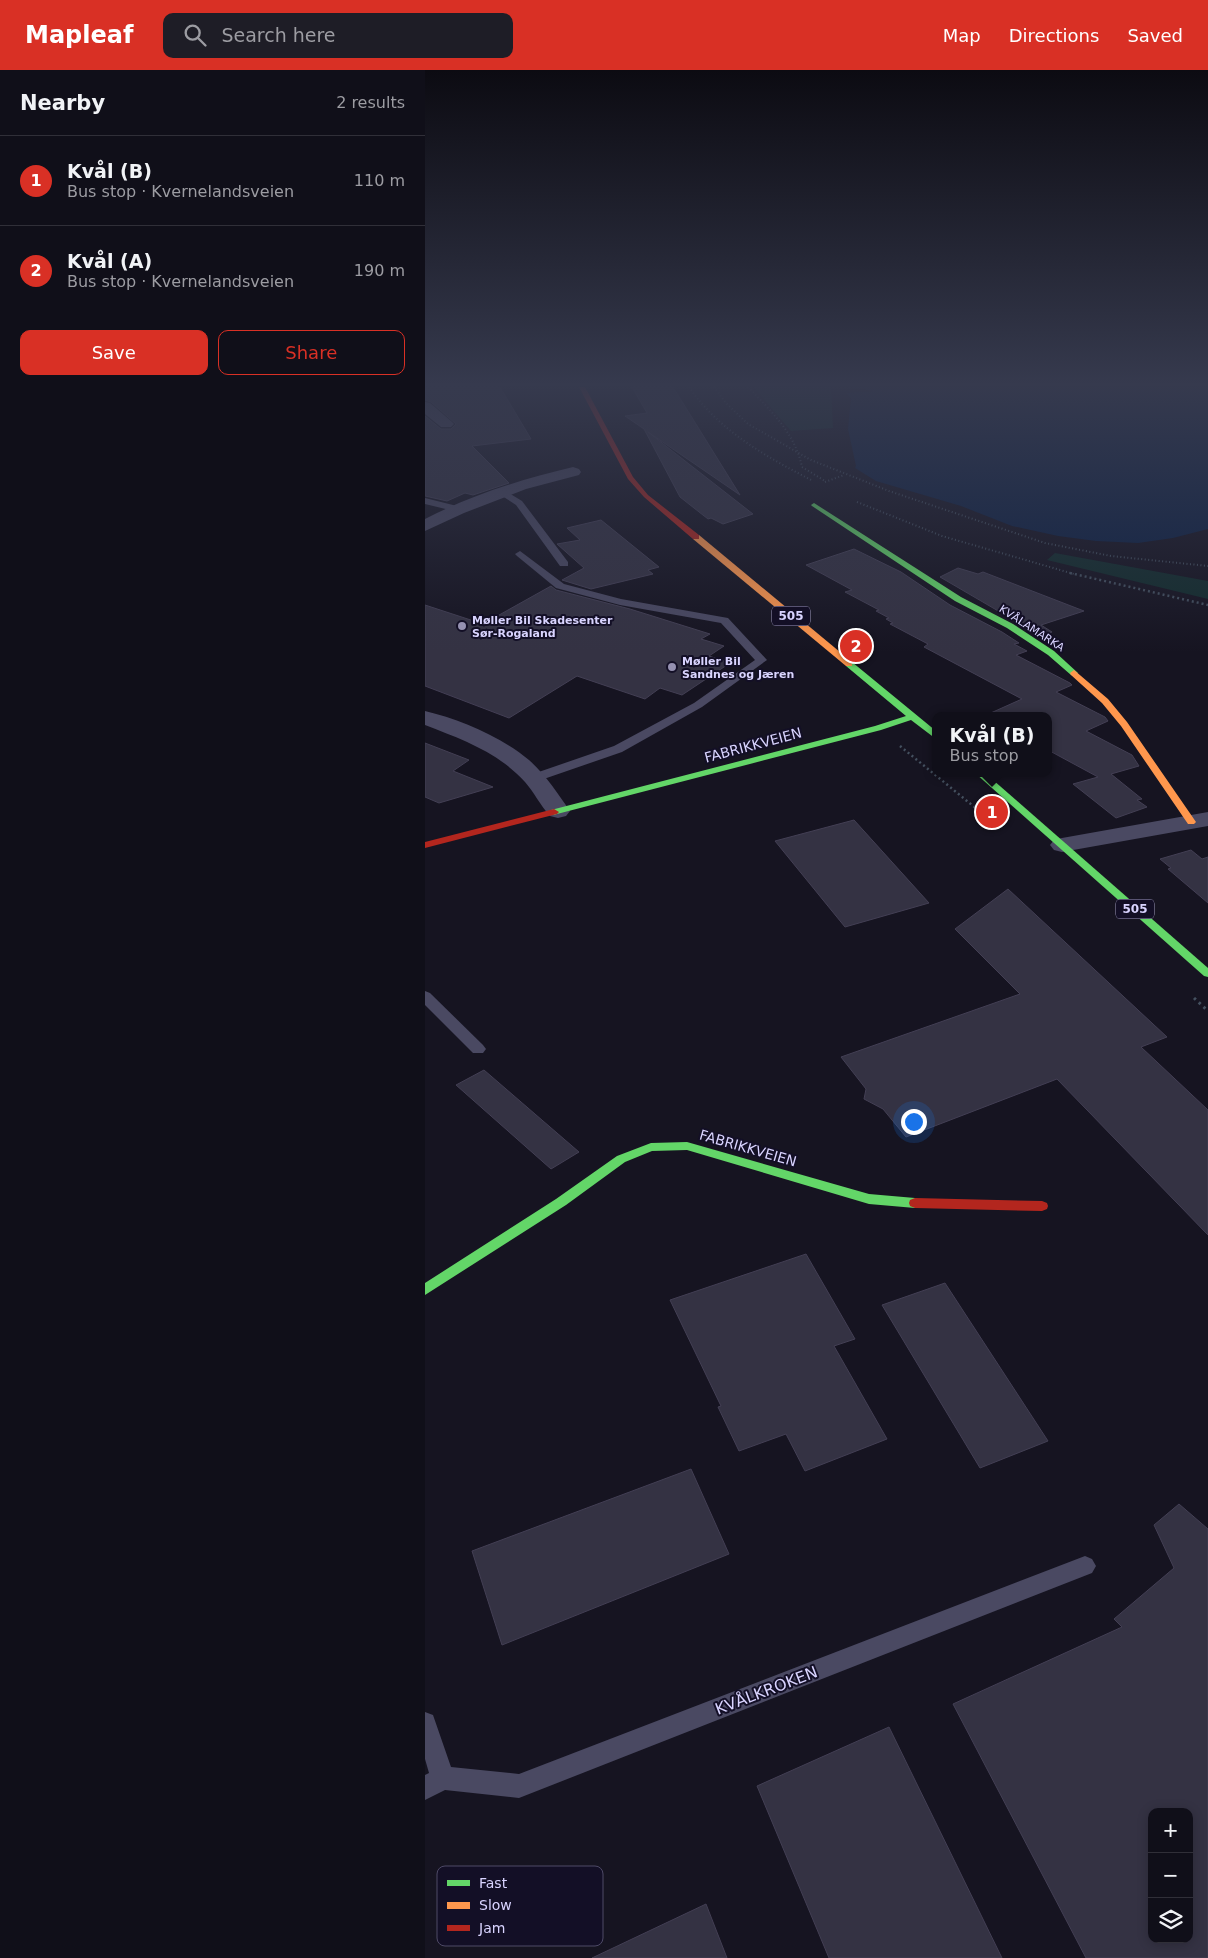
<!DOCTYPE html>
<meta charset="utf-8">
<style>
body{margin:0;font-family:"DejaVu Sans",sans-serif;background:#1e1d26;color:#f1f3f6}
.controls{position:absolute;right:15px;bottom:15px;display:grid;overflow:hidden;border-radius:10px;box-shadow:0 2px 12px #0003}
.controls button{width:45px;height:45px;display:grid;place-items:center;padding:0;border:0;border-bottom:1px solid #302f38;background:#100f19;color:#f1f3f6;font:25px sans-serif}
.you{position:absolute;left:488px;top:1051px;width:18px;height:18px;margin:-12px;border:4px solid #fff;border-radius:50%;background:#1a73e8;box-shadow:0 0 0 8px #1a73e833}
.badge{display:grid;place-items:center;width:32px;height:32px;border-radius:50%;background:#d93025;color:#fff;font-size:16px;font-weight:700}
.pin{position:absolute;translate:-50% -50%;border:2px solid #fff;box-shadow:0 1px 5px #0006}
.popup{position:absolute;left:507px;top:642px;width:120px;height:65px;box-sizing:border-box;display:grid;place-content:center;border-radius:10px;background:#100f19;filter:drop-shadow(0 1px 4px #0005);font-size:16px;white-space:nowrap;color:#9c9ca2}
.popup b{font-size:19px;color:#f1f3f6}
.popup::after{content:'';position:absolute;left:50%;top:100%;margin-left:-10px;border:10px solid transparent;border-top-color:#100f19}
.list{margin:0;padding:0;list-style:none}
h2{display:flex;justify-content:space-between;align-items:center;height:65px;margin:0;padding:0 20px;font-size:21px}
h2 small{font-size:16px;font-weight:400;color:#9c9ca2}
.list li{display:grid;grid-template-columns:32px 1fr auto;gap:15px;align-items:center;box-sizing:border-box;height:90px;padding:0 20px;border-top:1px solid #302f38}
.list b{display:block;font-size:19px;white-space:nowrap}
.list p{margin:0;font-size:16px;white-space:nowrap;color:#9c9ca2}
.list em{font-size:16px;font-style:normal;color:#9c9ca2}
.actions{display:flex;gap:10px;padding:15px 20px}
.actions a{flex:1;padding:11px 0;border:1px solid #d93025;border-radius:10px;text-align:center;font-size:18px;color:#d93025}
.actions .main{background:#d93025;color:#fff}
.icon{flex:none;width:28px;height:28px;fill:none;stroke:currentColor;stroke-width:2;stroke-linecap:round;stroke-linejoin:round}
.map{position:relative;flex:none;width:783px;height:1888px;overflow:hidden}
header{display:flex;align-items:center;gap:30px;box-sizing:border-box;height:70px;padding:0 25px;background:#d93025;color:#fff}
header strong{font-size:24px}
nav{display:flex;gap:28px;margin-inline-start:auto;font-size:18px}
.search{width:350px;height:45px;background:#1e1d26;display:flex;align-items:center;gap:12px;box-sizing:border-box;padding:0 18px;border-radius:10px;color:#9c9ca2;font-size:19px}
main{display:flex}
aside{flex:1;background:#100f19}
.map>svg:first-child{display:block}
.green{fill:#132c2d}
.water{fill:#0d2144}
.building{fill:#343243;stroke:#433f54;fill-rule:evenodd}
.lines{fill:none;stroke-linecap:round;stroke-linejoin:round}
.path-far2{stroke:#44505f;stroke-width:2;stroke-dasharray:1 2.5;stroke-linecap:butt}
.path-far1{stroke:#44505f;stroke-width:2.5;stroke-dasharray:2 3;stroke-linecap:butt}
.path{stroke:#44505f;stroke-width:3;stroke-dasharray:2.5 4;stroke-linecap:butt}
.lane{fill:#4a4962;fill-rule:evenodd}
.street{fill:#4a4962;fill-rule:evenodd}
.fast{fill:#63d668;fill-rule:evenodd}
.slow{fill:#ff974d;fill-rule:evenodd}
.jam{fill:#b3261e;fill-rule:evenodd}
.poi-dot{fill:#9591b1;stroke:#130f26;stroke-width:2}
.labels{text-anchor:middle;stroke-width:4;stroke-linejoin:round;paint-order:stroke}
.far-poi-label{font-size:11px;font-weight:bold;fill:#d9d4ff;stroke:#130f26;text-anchor:start}
.far-street-label{font-size:11px;fill:#d9d4ff;stroke:#130f26}
.shield{fill:#130f26;stroke:#9e99be;stroke-width:1}
.shield-label{font-size:12px;font-weight:bold;fill:#d9d4ff}
.street-label{font-size:14px;fill:#d9d4ff;stroke:#130f26}
.near-street-label{font-size:16px;fill:#d9d4ff;stroke:#130f26}
.key{fill:#130f26;stroke:#4e4a67;stroke-width:1}
.key-label{font-size:14px;fill:#d9d4ff}
</style>
<header>
<strong>Mapleaf</strong>
<div class="search"><svg class="icon" aria-label="search" viewBox="0 0 24 24"><circle cx="10" cy="10" r="6"/><path d="M15 15l6 6"/></svg>Search here</div>
<nav><a>Map</a><a>Directions</a><a>Saved</a></nav>
</header>
<main>
<aside>
<h2>Nearby<small>2 results</small></h2>
<ul class="list">
<li><span class="badge">1</span><div><b>Kvål (B)</b><p>Bus stop · Kvernelandsveien</p></div><em>110 m</em></li>
<li><span class="badge">2</span><div><b>Kvål (A)</b><p>Bus stop · Kvernelandsveien</p></div><em>190 m</em></li>
</ul>
<div class="actions"><a class="main">Save</a><a>Share</a></div>
</aside>
<div class="map">
<svg width="783" height="1888" viewBox="0 0 783 1888">
<rect width="100%" height="100%" fill="#161421"/>
<g class="green">
<polygon points="328,317 406,317 408,358 366,361"/>
<polygon points="630,483 783,511 783,529 622,490"/>
</g>
<polygon class="water" points="423,317 783,317 783,459 748,468 713,473 671,471 633,466 587,456 536,436 451,411 430,398 431,396 423,359 426,328 421,323 451,321"/>
<g class="building">
<polygon points="0,317 75,317 106,369 47,376 84,413 48,425 40,423 22,431 0,426 0,346 16,359 26,359 31,354 6,332 0,330"/>
<polygon points="207,317 248,317 315,425 223,362 328,444 298,454 286,448 283,449 255,427 219,359 200,346 222,343"/>
<polygon points="176,450 234,497 223,500 228,504 166,519 137,510 159,498 132,474 155,470 142,458"/>
<polygon points="429,479 476,502 525,535 577,562 594,573 589,574 602,581 591,585 645,613 647,615 631,622 680,647 683,651 661,661 707,685 714,696 686,704 717,729 712,730 722,737 691,748 648,714 673,707 623,680 623,646 559,646 597,629 499,577 503,574 465,554 468,553 461,549 464,548 451,541 454,540 420,522 427,520 381,495"/>
<polygon points="533,498 553,504 558,502 659,541 616,555 627,562 616,566 515,507"/>
<polygon points="126,516 131,520 205,539 285,564 276,569 299,576 284,586 305,593 257,625 235,618 220,629 152,606 84,648 0,616 0,535 58,554"/>
<polygon points="0,673 44,690 28,701 68,717 14,733 0,727"/>
<polygon points="429,750 504,833 420,857 350,771"/>
<polygon points="766,780 777,789 783,787 783,833 743,799 746,798 735,789"/>
<polygon points="583,819 742,967 716,977 783,1040 783,1165 632,1009 481,1067 458,1039 439,1029 441,1019 416,987 595,924 530,859"/>
<polygon points="59,1000 154,1082 126,1099 31,1015"/>
<polygon points="381,1184 430,1269 409,1276 462,1369 380,1401 361,1364 314,1381 293,1337 296,1336 245,1230"/>
<polygon points="520,1213 623,1371 555,1398 457,1235"/>
<polygon points="266,1399 304,1484 77,1575 47,1481"/>
<path d="M754,1434L783,1459V1888H661L528,1634L697,1557L689,1549L749,1498L729,1455ZM727,1742H764V1869H727Z"/>
<polygon points="464,1657 577,1888 404,1888 332,1716"/>
<polygon points="281,1834 302,1888 167,1888"/>
</g>
<g class="lines">
<g class="path-far2">
<path d="M264,317C294,361 342,387 388,411"/>
<polyline points="289,317 301,333 323,354 386,390 464,421 620,473 686,486 783,496"/>
<path d="M323,317C346,341 370,363 377,397L400,411"/>
<polyline points="400,412 419,405"/>
<polyline points="432,432 517,466 649,504"/>
</g>
<g class="path-far1">
<polyline points="645,503 783,535"/>
<polyline points="475,676 553,740"/>
</g>
<g class="path">
<polyline points="551,738 567,751"/>
<polyline points="769,928 783,941"/>
</g>
<g class="lane">
<polygon points="77,419 97,431 143,492 143,496 135,496 91,435 74,424 72,422"/>
<polygon points="0,428 36,437 38,439 33,442 0,434"/>
<polygon points="95,481 139,514 196,529 303,548 342,590 277,637 197,682 113,711 105,711 103,708 105,705 189,676 269,633 330,590 296,553 195,535 131,518 92,486 90,484"/>
<polygon points="0,921 5,923 58,975 61,979 58,983 48,983 0,935"/>
<polygon points="660,1486 667,1489 671,1496 667,1503 94,1728 20,1720 0,1730 0,1705 4,1703 0,1689 0,1642 8,1645 26,1697 94,1704"/>
</g>
<g class="street">
<polygon points="0,332 5,333 26,351 29,354 26,357 16,357 0,344"/>
<path d="M148,397L154,399L156,402L154,405L101,419L39,443L0,461V449C49,424 94,410 148,397Z"/>
<path d="M0,641C34,649 77,667 104,690C120,704 133,724 145,741L141,746L133,748L125,746C115,735 109,722 100,712C73,682 36,669 0,655Z"/>
<polygon points="783,742 783,756 637,782 629,780 625,775 629,770 637,768"/>
</g>
<g class="fast">
<polygon points="389,433 536,527 588,554 629,581 653,603 649,606 646,605 623,585 582,558 530,531 387,436 386,435"/>
<polygon points="421,592 427,592 511,661 511,669 486,650 456,660 132,744 129,745 124,742 126,740 450,656 481,646 421,596"/>
<polygon points="550,703 560,703 783,898 783,907 779,906"/>
<polygon points="262,1072 444,1124 490,1128 495,1130 496,1133 495,1136 490,1138 444,1134 262,1080 227,1081 200,1092 141,1135 0,1225 0,1213 131,1129 192,1086 226,1073"/>
</g>
<g class="slow">
<polygon points="268,465 274,465 427,592 427,596 421,596 268,469"/>
<polygon points="649,600 683,629 702,652 771,752 769,754 763,754 696,656 677,633 646,605 645,603"/>
</g>
<g class="jam">
<polygon points="154,317 160,317 208,407 223,425 274,465 274,469 268,469 219,427 203,409"/>
<polygon points="129,739 134,742 132,744 0,778 0,772"/>
<polygon points="490,1128 617,1131 622,1133 623,1136 622,1139 617,1141 490,1138 485,1136 484,1133 485,1130"/>
</g>
</g>
<linearGradient id="sky" x2="0" y2="1"><stop stop-color="#0c0b12"/><stop offset="0.54" stop-color="#363a4e"/><stop offset="1" stop-color="#363a4e" stop-opacity="0"/></linearGradient>
<rect width="783" height="582" fill="url(#sky)"/>
<g class="poi-dot">
<circle cx="37" cy="556" r="5"/>
<circle cx="247" cy="597" r="5"/>
</g>
<g class="labels">
<g class="far-poi-label">
<text x="47" y="554">Møller Bil Skadesenter<tspan x="47" dy="13">Sør-Rogaland</tspan></text>
<text x="257" y="595">Møller Bil<tspan x="257" dy="13">Sandnes og Jæren</tspan></text>
</g>
<g class="far-street-label">
<text transform="translate(607 558) rotate(33)" y="4">KVÅLAMARKA</text>
</g>
<g class="shield">
<rect x="347" y="536.5" width="38" height="19" rx="4"/>
<rect x="691" y="829.5" width="38" height="19" rx="4"/>
</g>
<g class="shield-label">
<text x="366" y="550">505</text>
<text x="710" y="843">505</text>
</g>
<g class="street-label">
<text transform="translate(328 675) rotate(-15)" y="5">FABRIKKVEIEN</text>
<text transform="translate(323 1078) rotate(16)" y="5">FABRIKKVEIEN</text>
</g>
<g class="near-street-label">
<text transform="translate(341 1620) rotate(-21)" y="6">KVÅLKROKEN</text>
</g>
</g>
<rect x="12" y="1796" width="166" height="80" rx="8" class="key"/>
<rect x="22" y="1810" width="23" height="6" fill="#63d668"/>
<rect x="22" y="1832" width="23" height="7" fill="#ff974d"/>
<rect x="22" y="1855" width="23" height="6" fill="#b3261e"/>
<g class="key-label">
<text x="54" y="1818">Fast</text>
<text x="54" y="1840">Slow</text>
<text x="54" y="1863">Jam</text>
</g>
</svg>
<div class="controls">
<button>+</button>
<button>−</button>
<button><svg class="icon" aria-label="layers" viewBox="0 0 24 24"><path d="M12 4l9 5-9 5-9-5zM3 14l9 5 9-5"/></svg></button>
</div>
<div class="you"></div>
<div class="pin badge" style="left:567px;top:742px">1</div>
<div class="popup"><b>Kvål (B)</b>Bus stop</div>
<div class="pin badge" style="left:431px;top:576px">2</div>
</div>
</main>
